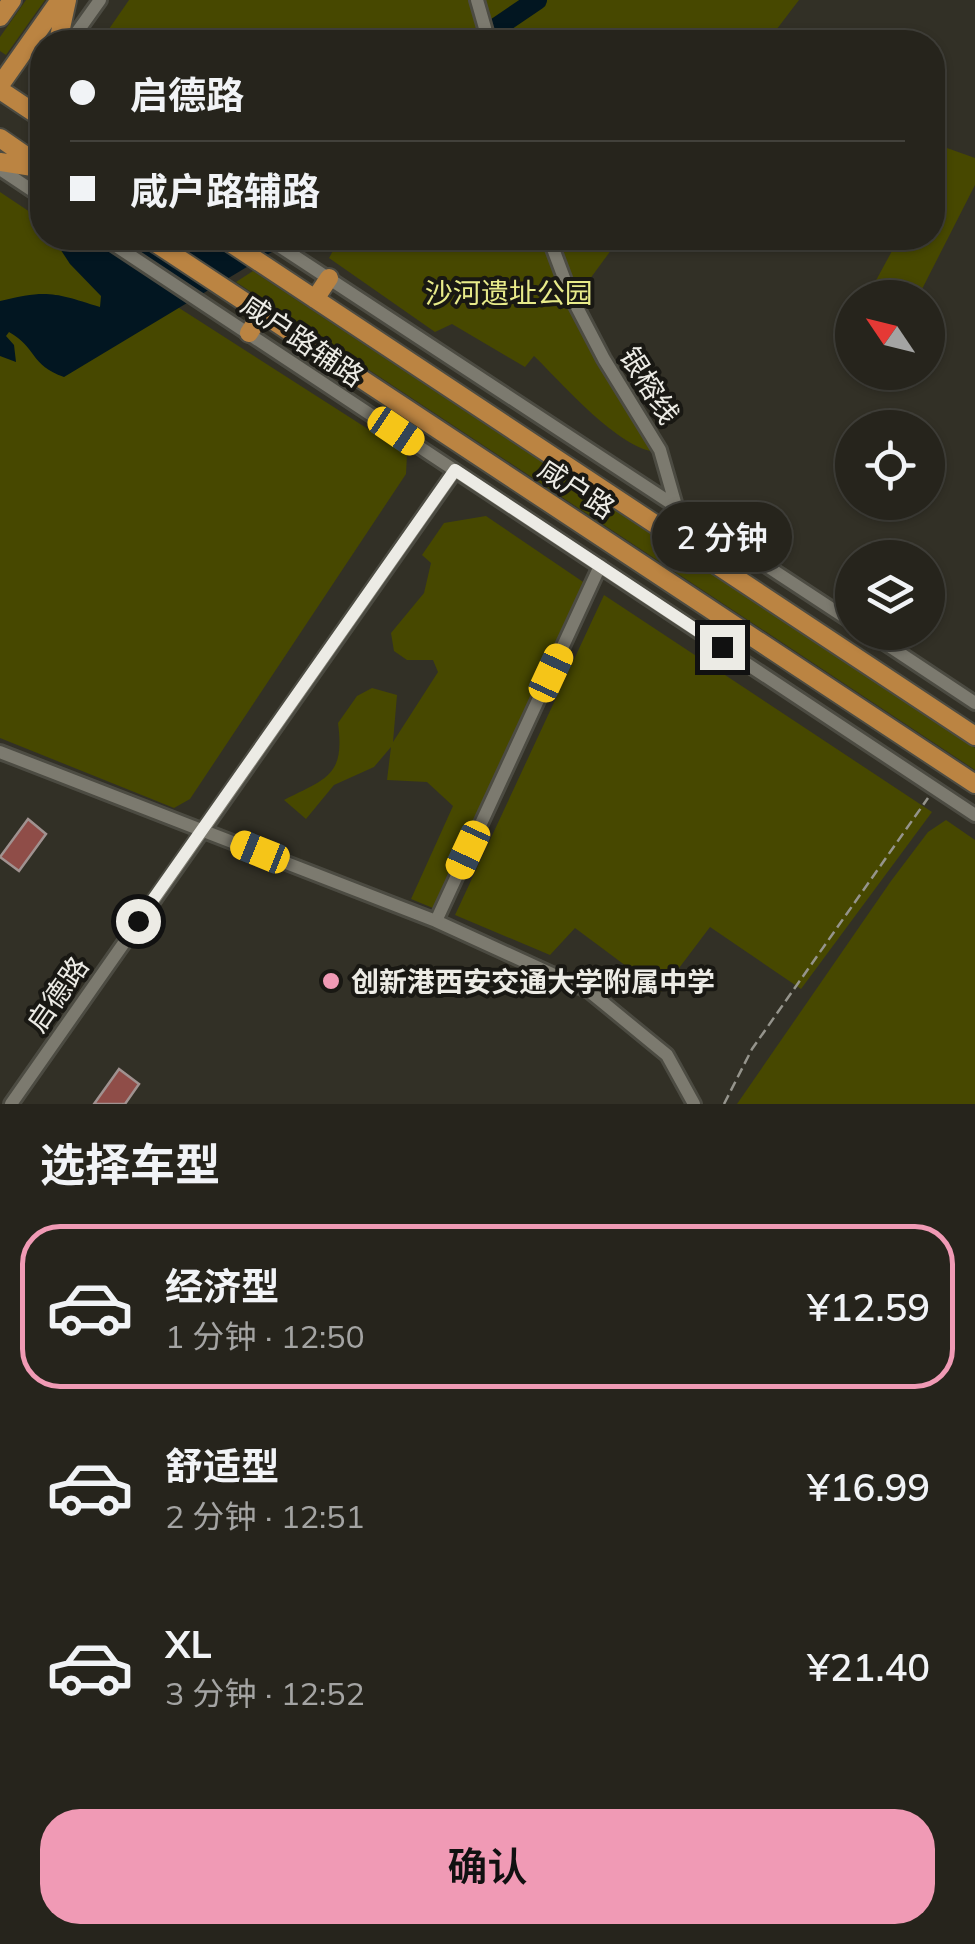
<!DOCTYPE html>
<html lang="zh">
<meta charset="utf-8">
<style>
:root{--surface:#26241c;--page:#2e2c25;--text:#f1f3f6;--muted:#a4a4a3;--line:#42413b;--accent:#f09ab5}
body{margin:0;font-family:Mulish,"Noto Sans SC",sans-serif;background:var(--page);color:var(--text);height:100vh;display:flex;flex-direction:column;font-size:38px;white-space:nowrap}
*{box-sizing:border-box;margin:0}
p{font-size:32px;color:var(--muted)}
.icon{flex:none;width:55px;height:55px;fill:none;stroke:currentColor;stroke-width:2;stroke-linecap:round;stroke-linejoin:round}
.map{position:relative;height:1104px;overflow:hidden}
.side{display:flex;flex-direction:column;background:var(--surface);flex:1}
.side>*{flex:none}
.banner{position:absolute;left:30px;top:30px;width:915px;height:220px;border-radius:40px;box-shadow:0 2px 8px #0004,0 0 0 2px var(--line);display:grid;align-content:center;height:220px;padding:0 40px;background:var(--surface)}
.needle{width:65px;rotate:305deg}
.buttons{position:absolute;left:835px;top:280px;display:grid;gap:20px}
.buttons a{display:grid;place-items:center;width:110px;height:110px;border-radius:50%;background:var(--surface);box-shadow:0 2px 8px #0004,0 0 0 2px var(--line);font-size:50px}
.end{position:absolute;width:45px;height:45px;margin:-22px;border:12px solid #ecebe5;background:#111;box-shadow:0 0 0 5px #111}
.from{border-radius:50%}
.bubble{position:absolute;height:70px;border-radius:35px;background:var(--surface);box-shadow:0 2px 8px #0004,0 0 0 2px var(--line);font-size:32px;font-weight:600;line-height:70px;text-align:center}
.car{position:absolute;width:30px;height:60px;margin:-30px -15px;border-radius:12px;box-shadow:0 0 8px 2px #0007;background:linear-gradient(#f5c518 24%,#345 0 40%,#f5c518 0 76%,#345 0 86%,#f5c518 0)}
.banner b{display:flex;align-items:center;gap:35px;height:95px;font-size:38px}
.banner b+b{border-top:2px solid var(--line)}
.banner i{width:25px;height:25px;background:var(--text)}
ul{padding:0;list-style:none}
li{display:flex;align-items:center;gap:30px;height:165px;margin:0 20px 15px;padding:0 20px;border:5px solid transparent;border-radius:40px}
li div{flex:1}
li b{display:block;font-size:38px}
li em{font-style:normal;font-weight:600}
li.on{border-color:var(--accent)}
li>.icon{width:90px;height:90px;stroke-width:1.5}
h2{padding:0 40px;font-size:45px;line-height:120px}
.cta{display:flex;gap:20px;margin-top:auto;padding:20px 40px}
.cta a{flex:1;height:115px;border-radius:40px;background:var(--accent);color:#111;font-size:40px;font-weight:600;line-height:115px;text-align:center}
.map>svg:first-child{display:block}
.green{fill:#474800}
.water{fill:#021621}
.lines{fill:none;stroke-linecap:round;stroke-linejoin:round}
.river{stroke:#021621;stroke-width:20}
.building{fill:#8f4d48;stroke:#a09290;stroke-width:2.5}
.minor-casing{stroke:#4c4b42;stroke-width:18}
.major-casing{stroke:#4c4b42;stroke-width:22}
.path{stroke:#95948c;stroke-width:2.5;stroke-dasharray:10 5;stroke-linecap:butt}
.minor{stroke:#7c7a6f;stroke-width:12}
.major{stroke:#bb8442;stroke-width:18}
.route{stroke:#ecebe5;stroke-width:12}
.poi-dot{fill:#f09ab5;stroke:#191813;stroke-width:4}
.labels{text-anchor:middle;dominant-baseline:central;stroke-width:8;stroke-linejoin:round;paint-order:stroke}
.park-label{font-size:28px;fill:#e8eb8a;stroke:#191813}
.street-label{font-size:28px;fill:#ecebe5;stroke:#191813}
.poi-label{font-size:28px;font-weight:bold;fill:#ecebe5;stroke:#191813;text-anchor:start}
</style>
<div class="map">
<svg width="975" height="1104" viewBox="0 0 975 1104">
<rect width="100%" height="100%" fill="#323026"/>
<!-- green -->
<path class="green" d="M26,0h19l-39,55 -6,-4v-14z
M129,0h670l-32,42h-667z
M947,148l28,10v27l-57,112h-51l32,-59h33l1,-63z
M0,192l42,28v18h28l337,216 -1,20 -216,325 -16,9 -174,-70z
M321,238h299l-47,64 85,150c-38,-1 -97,-70 -124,-96l-9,11 -73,-43 -17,8 -106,-74 6,-11z
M253,271l722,477v22l-739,-488z
M486,516l109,74 -150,323 -34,-14 42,-93 -26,-24 -40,-2 4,-33 -17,20 -40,18 -28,34 -22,-19c43,-22 61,-24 54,-77l19,-27 15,-8 25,7 -4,47 45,-70 -5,-12h-26l-13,-9 -3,-18 33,-40 7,-30 -9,-8 22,-32z
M604,595l328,217 -131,177 -91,-62 -49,65 -86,-64 -25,27 -95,-40z
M946,820l29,20v264h-238l154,-223 37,-49z"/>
<!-- water -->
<path class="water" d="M53,238h242l-231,139c-34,-12 -27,-29 -55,-45l-3,4 8,9 2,17 -16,-6v-55c47,-12 56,-8 100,6l1,-11 -31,-32z"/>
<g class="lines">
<!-- river -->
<path class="river" d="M475,42l62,-42"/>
</g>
<!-- building -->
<path class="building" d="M28,819l18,15 -27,37 -19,-14z
M119,1069l20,15 -14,20h-31z"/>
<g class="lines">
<defs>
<path id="minor" d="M477,0l12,42
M70,42l30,-42
M0,169l42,28
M104,238l871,577
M267,238l585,384
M549,238l21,56 34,65 56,91 16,56
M868,632l107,71
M0,752l436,169 153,70 78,64 27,49
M436,921l164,-355
M11,1104l444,-633"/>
<path id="major" d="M0,17l12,-17
M58,42l9,-42
M0,85l60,-85
M0,90l42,28
M0,138l42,29
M0,162l39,6
M148,238l827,546
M223,238l752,498
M315,299l14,-21
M249,333l13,-20"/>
</defs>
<!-- minor casing -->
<use href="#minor" class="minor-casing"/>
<!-- major casing -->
<use href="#major" class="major-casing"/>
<!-- path -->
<path class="path" d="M724,1104l28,-55 176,-251"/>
<!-- minor -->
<use href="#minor" class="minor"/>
<!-- major -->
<use href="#major" class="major"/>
</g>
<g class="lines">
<!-- route -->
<path class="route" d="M138,921l317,-451 267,177"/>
</g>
<!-- markers -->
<circle class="poi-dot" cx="331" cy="981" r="10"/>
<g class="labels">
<!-- park labels -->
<g class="park-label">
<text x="509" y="292">沙河遗址公园</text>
</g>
<!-- street labels -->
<g class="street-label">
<text transform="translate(303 340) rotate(34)">咸户路辅路</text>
<text transform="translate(650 385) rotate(58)">银榕线</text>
<text transform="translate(577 488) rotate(33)">咸户路</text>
<text transform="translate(57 994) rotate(-55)">启德路</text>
</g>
<!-- poi labels -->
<g class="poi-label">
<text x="351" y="981">创新港西安交通大学附属中学</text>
</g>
</g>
</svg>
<div class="buttons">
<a><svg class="needle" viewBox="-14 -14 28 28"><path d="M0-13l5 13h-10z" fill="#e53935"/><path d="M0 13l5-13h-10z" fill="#a4a4a3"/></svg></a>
<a><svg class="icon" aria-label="locate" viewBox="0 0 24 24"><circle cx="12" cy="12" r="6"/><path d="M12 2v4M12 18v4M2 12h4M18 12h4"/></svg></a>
<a><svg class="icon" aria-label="layers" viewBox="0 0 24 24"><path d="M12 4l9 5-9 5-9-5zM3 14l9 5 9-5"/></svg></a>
</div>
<i class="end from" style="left:138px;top:921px"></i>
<i class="end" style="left:722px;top:647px"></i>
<div class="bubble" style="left:652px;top:502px;width:140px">2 分钟</div>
<i class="car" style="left:396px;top:431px;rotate:124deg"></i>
<i class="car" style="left:551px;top:673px;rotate:25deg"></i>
<i class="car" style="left:468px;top:850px;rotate:205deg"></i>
<i class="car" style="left:260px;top:852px;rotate:292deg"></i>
<div class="banner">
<b><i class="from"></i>启德路</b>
<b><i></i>咸户路辅路</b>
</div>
</div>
<section class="side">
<h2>选择车型</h2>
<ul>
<li class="on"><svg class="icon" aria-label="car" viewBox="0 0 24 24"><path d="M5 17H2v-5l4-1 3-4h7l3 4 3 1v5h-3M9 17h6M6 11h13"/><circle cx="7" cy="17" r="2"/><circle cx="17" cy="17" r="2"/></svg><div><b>经济型</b><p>1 分钟 · 12:50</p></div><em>¥12.59</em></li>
<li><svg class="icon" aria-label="car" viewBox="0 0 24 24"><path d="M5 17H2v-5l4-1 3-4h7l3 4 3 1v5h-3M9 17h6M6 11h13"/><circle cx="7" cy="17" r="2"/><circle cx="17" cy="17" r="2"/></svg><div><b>舒适型</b><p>2 分钟 · 12:51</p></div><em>¥16.99</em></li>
<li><svg class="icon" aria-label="car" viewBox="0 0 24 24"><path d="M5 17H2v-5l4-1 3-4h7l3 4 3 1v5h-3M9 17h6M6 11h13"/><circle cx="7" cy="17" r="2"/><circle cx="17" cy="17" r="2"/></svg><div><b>XL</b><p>3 分钟 · 12:52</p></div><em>¥21.40</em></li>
</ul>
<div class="cta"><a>确认</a></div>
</section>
